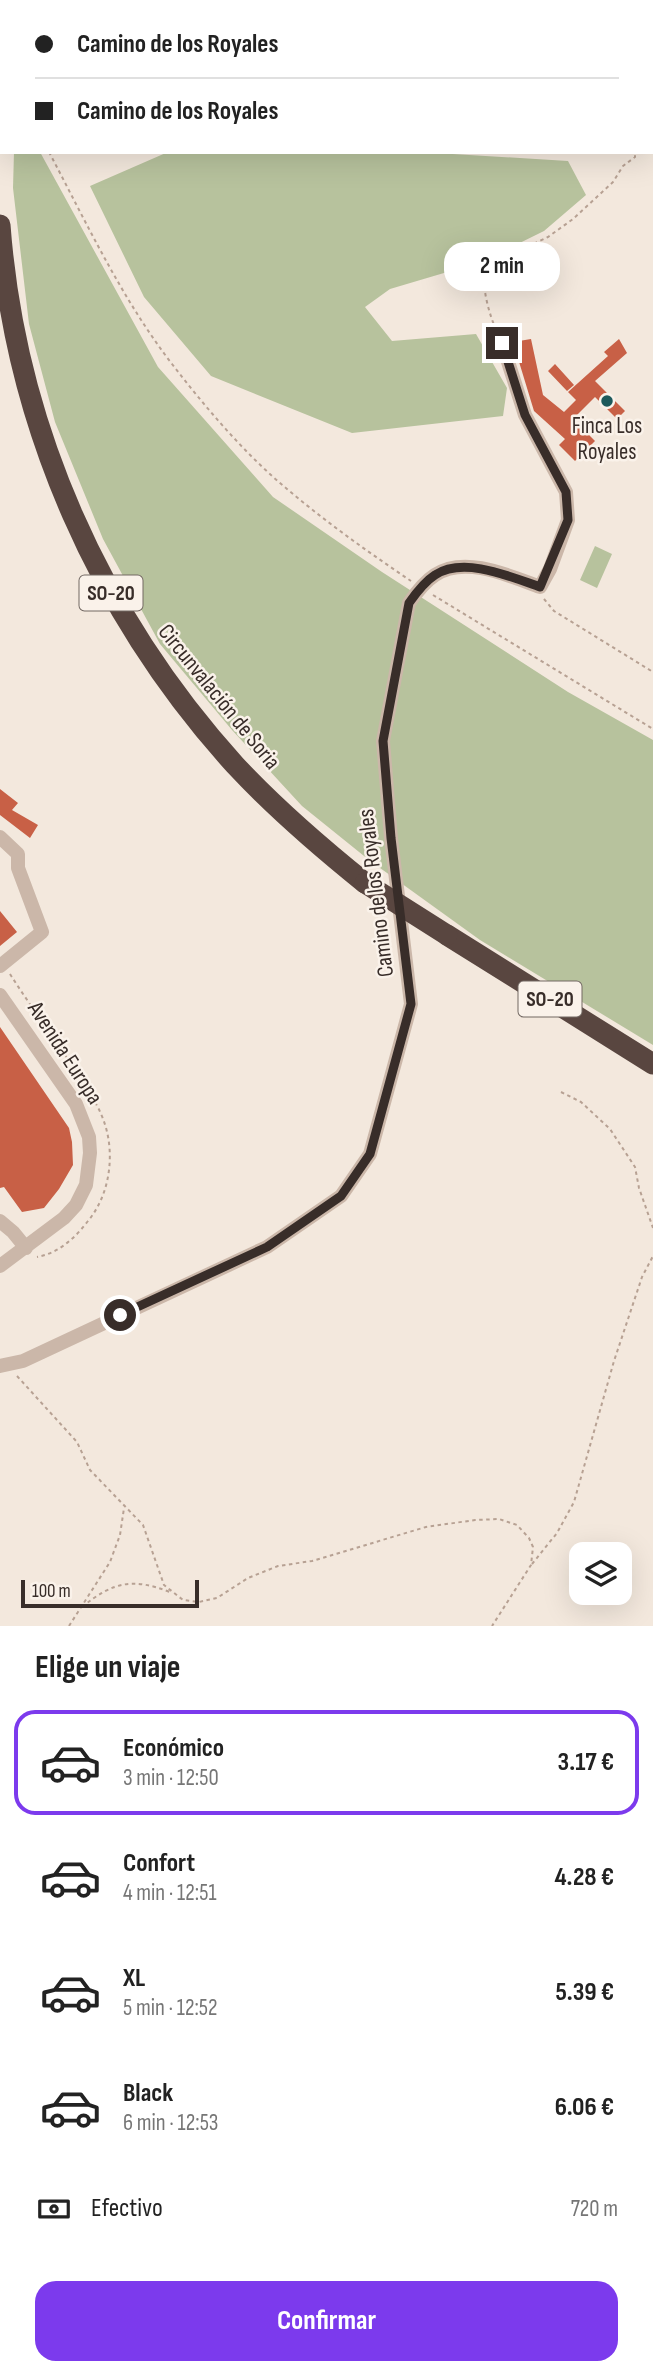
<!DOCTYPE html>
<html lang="es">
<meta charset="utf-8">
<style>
:root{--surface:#fff;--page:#f2f2f2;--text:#222;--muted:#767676;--line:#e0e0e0;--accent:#7c3aed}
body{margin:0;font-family:"Sofia Sans Condensed",sans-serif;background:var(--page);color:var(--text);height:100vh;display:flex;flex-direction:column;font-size:26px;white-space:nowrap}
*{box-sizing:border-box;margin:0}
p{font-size:23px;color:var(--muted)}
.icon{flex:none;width:38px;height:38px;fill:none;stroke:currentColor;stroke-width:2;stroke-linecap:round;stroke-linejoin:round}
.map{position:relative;height:1626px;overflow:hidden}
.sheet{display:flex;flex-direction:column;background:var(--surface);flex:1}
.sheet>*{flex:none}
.hud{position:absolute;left:0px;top:0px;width:654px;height:154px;box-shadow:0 7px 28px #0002;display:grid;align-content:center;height:154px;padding:0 35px;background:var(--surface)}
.fabs{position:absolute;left:569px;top:1542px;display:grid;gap:14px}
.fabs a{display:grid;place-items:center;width:63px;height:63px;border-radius:14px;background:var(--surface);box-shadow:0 7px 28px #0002;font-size:35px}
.scale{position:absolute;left:21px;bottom:18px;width:178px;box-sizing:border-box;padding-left:7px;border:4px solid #382d29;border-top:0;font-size:19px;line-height:24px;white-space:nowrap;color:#382d29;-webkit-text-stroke:5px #faf2ea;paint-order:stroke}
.end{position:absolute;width:32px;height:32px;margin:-16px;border:9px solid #382d29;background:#fff;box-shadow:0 0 0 4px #fff}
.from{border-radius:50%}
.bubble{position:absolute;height:49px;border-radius:21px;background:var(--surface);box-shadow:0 7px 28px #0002;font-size:23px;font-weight:700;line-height:49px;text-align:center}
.hud b{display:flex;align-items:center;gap:24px;height:66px;font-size:26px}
.hud b+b{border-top:2px solid var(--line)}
.hud i{width:18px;height:18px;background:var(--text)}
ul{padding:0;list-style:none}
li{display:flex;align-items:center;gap:21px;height:105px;margin:0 14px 10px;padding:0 21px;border:4px solid transparent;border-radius:21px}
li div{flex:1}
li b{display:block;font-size:26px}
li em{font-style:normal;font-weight:700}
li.on{border-color:var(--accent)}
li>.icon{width:63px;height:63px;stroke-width:1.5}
h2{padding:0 35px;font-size:32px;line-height:84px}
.pay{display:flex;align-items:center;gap:18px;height:77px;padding:0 35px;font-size:26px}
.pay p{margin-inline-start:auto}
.primary-button{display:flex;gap:14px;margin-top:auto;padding:14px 35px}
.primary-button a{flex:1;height:80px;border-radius:21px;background:var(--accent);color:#fff;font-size:28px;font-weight:700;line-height:80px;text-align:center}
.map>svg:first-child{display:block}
.green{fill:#b7c29d}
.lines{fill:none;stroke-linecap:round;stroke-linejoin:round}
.stream{stroke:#7bb1b0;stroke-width:3.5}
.building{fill:#c86046}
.path{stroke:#b7a193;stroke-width:2;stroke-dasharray:3.5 3.5;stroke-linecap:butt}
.street{stroke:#cbb7a9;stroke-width:14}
.highway{stroke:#594640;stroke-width:21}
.highway-bridge{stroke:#594640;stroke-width:21}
.route{stroke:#382d29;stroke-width:9}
.poi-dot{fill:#1d595b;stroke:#faf2ea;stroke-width:2.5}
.labels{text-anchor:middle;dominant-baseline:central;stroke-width:5;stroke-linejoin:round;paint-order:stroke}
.shield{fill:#faf2ea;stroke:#726863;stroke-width:2}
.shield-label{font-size:21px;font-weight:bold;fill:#382d29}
.poi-label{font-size:23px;fill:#382d29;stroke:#faf2ea}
.street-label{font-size:23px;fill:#382d29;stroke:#faf2ea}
</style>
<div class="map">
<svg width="653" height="1626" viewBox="0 0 653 1626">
<rect width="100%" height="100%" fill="#f3e8dd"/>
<!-- green -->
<path class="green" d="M14,152h26l118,215 115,130 109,75 186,120 85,48v305l-173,-105 -111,-80 -67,-54 -70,-76 -72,-86 -57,-105 -48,-117 -26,-98 -16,-136z
M168,152h252l148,9 18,34 -42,36 -63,31 -91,27 -25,18 27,34 84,-7 31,54 -4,28 -151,17 -141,-57 -67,-79 -54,-111z
M595,546l17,8 -15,34 -17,-8z"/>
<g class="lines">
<!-- stream -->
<path class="stream" d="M575,0l1,2"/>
</g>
<!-- building -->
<path class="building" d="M531,339l12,56 21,17 12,-12 -8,-8 40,-36 -4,-4 15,-13 8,14 -32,28 30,30 -8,8 -22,-22 -22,22 22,22 -20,20 -16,-16 6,-6 -31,-28 -21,-69z
M555,364l19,21 -7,6 -19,-20z
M0,789l18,14 -6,7 26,15 -8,13 -30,-23z
M0,911l17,21 -17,14z
M0,1027l69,101 3,14 1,23 -14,24 -15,19 -22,4 -18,-25 -4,1z"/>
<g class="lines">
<!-- path -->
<path class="path" d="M362,0l4,2
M49,152c38,72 73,147 123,212 34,44 72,89 115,125 39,33 81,63 124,92
M496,330c-7,-17 -15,-44 -11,-63l63,-30 25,-18 40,-37 10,-16 12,-9v-5
M433,595l220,134
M544,599l10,12 99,61
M10,974c24,38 52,74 75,112 5,9 12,18 16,28 15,33 11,78 -13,107 -13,17 -29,32 -51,36
M561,1092l20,10 29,27 25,38 4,21 14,40
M17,1376l60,66 13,28 53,55 21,60 19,15 16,2 18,-4 31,-20 30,-12 34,-5 114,-34 49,-7 24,-1 18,6 12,13 4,9 -2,18 -39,61
M532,1564l25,-31 17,-31 40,-141 28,-84 11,-21
M82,1607c32,-26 51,-29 88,-15
M69,1626l41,-64 10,-27 4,-27"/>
<!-- street -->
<path class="street" d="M0,837l18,17v14l24,64 -42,34
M0,995l76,109 13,33 1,16 -4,32 -10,20 -12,13 -64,48
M0,1221l13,11 13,16
M0,1366l23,-5 244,-114 74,-51 29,-42 41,-150 -20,-166 -8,-97 26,-138c7,-10 15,-21 26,-28 30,-20 75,1 105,12l10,-18 18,-49 -2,-28 -41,-77 -23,-72"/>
<!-- highway -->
<path class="highway" d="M12,2v-2
M0,90l2,-22
M0,225c15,201 100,391 235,540 40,43 84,81 130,118
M447,935l206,129"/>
<!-- highway-bridge -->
<path class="highway-bridge" d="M365,883l82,52"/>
</g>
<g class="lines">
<!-- route -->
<path class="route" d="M120,1315l147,-68 74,-51 29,-42 41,-150 -20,-166 -8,-97 26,-138c7,-10 15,-21 26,-28 29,-19 76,2 105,12l28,-67 -2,-28 -41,-77 -23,-72"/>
</g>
<!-- markers -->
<circle class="poi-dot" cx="607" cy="401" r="7"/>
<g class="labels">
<!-- shield labels -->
<g class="shield">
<rect x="79.5" y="575.5" width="63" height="35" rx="5"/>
<rect x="518.5" y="981.5" width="63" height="35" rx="5"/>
</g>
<g class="shield-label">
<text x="111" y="593">SO-20</text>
<text x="550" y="999">SO-20</text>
</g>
<!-- poi labels -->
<g class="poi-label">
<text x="607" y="426">Finca Los<tspan x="607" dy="26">Royales</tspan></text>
</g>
<!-- street labels -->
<g class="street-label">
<text transform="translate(219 697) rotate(51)">Circunvalación de Soria</text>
<text transform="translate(376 893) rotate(-97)">Camino de los Royales</text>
<text transform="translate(65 1053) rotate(57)">Avenida Europa</text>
</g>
</g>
</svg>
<div class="fabs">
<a><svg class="icon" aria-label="layers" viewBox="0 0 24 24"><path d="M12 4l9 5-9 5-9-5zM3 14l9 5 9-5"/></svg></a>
</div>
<div class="scale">100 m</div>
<i class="end from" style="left:120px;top:1315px"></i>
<i class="end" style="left:502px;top:343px"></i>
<div class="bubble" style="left:444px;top:242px;width:116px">2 min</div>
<div class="hud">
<b><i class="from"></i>Camino de los Royales</b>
<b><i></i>Camino de los Royales</b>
</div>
</div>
<section class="sheet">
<h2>Elige un viaje</h2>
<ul>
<li class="on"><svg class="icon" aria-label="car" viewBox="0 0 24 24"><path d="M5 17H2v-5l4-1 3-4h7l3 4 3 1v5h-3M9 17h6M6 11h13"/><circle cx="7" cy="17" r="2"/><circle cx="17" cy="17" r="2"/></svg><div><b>Económico</b><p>3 min · 12:50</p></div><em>3.17 €</em></li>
<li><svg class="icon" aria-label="car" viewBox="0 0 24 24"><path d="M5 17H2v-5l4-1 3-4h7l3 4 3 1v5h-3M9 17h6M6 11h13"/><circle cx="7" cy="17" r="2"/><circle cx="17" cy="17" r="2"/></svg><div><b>Confort</b><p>4 min · 12:51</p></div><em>4.28 €</em></li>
<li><svg class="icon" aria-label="car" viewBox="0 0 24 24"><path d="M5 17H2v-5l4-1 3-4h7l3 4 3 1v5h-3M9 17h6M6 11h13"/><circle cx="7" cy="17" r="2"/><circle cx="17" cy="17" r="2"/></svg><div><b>XL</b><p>5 min · 12:52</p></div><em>5.39 €</em></li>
<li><svg class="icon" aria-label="car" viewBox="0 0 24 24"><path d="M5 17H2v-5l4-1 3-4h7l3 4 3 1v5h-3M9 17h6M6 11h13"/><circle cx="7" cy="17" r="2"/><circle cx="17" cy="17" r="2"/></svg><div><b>Black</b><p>6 min · 12:53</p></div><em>6.06 €</em></li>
</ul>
<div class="pay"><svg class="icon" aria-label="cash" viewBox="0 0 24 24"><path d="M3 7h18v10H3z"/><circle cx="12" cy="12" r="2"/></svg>Efectivo<p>720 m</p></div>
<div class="primary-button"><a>Confirmar</a></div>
</section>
